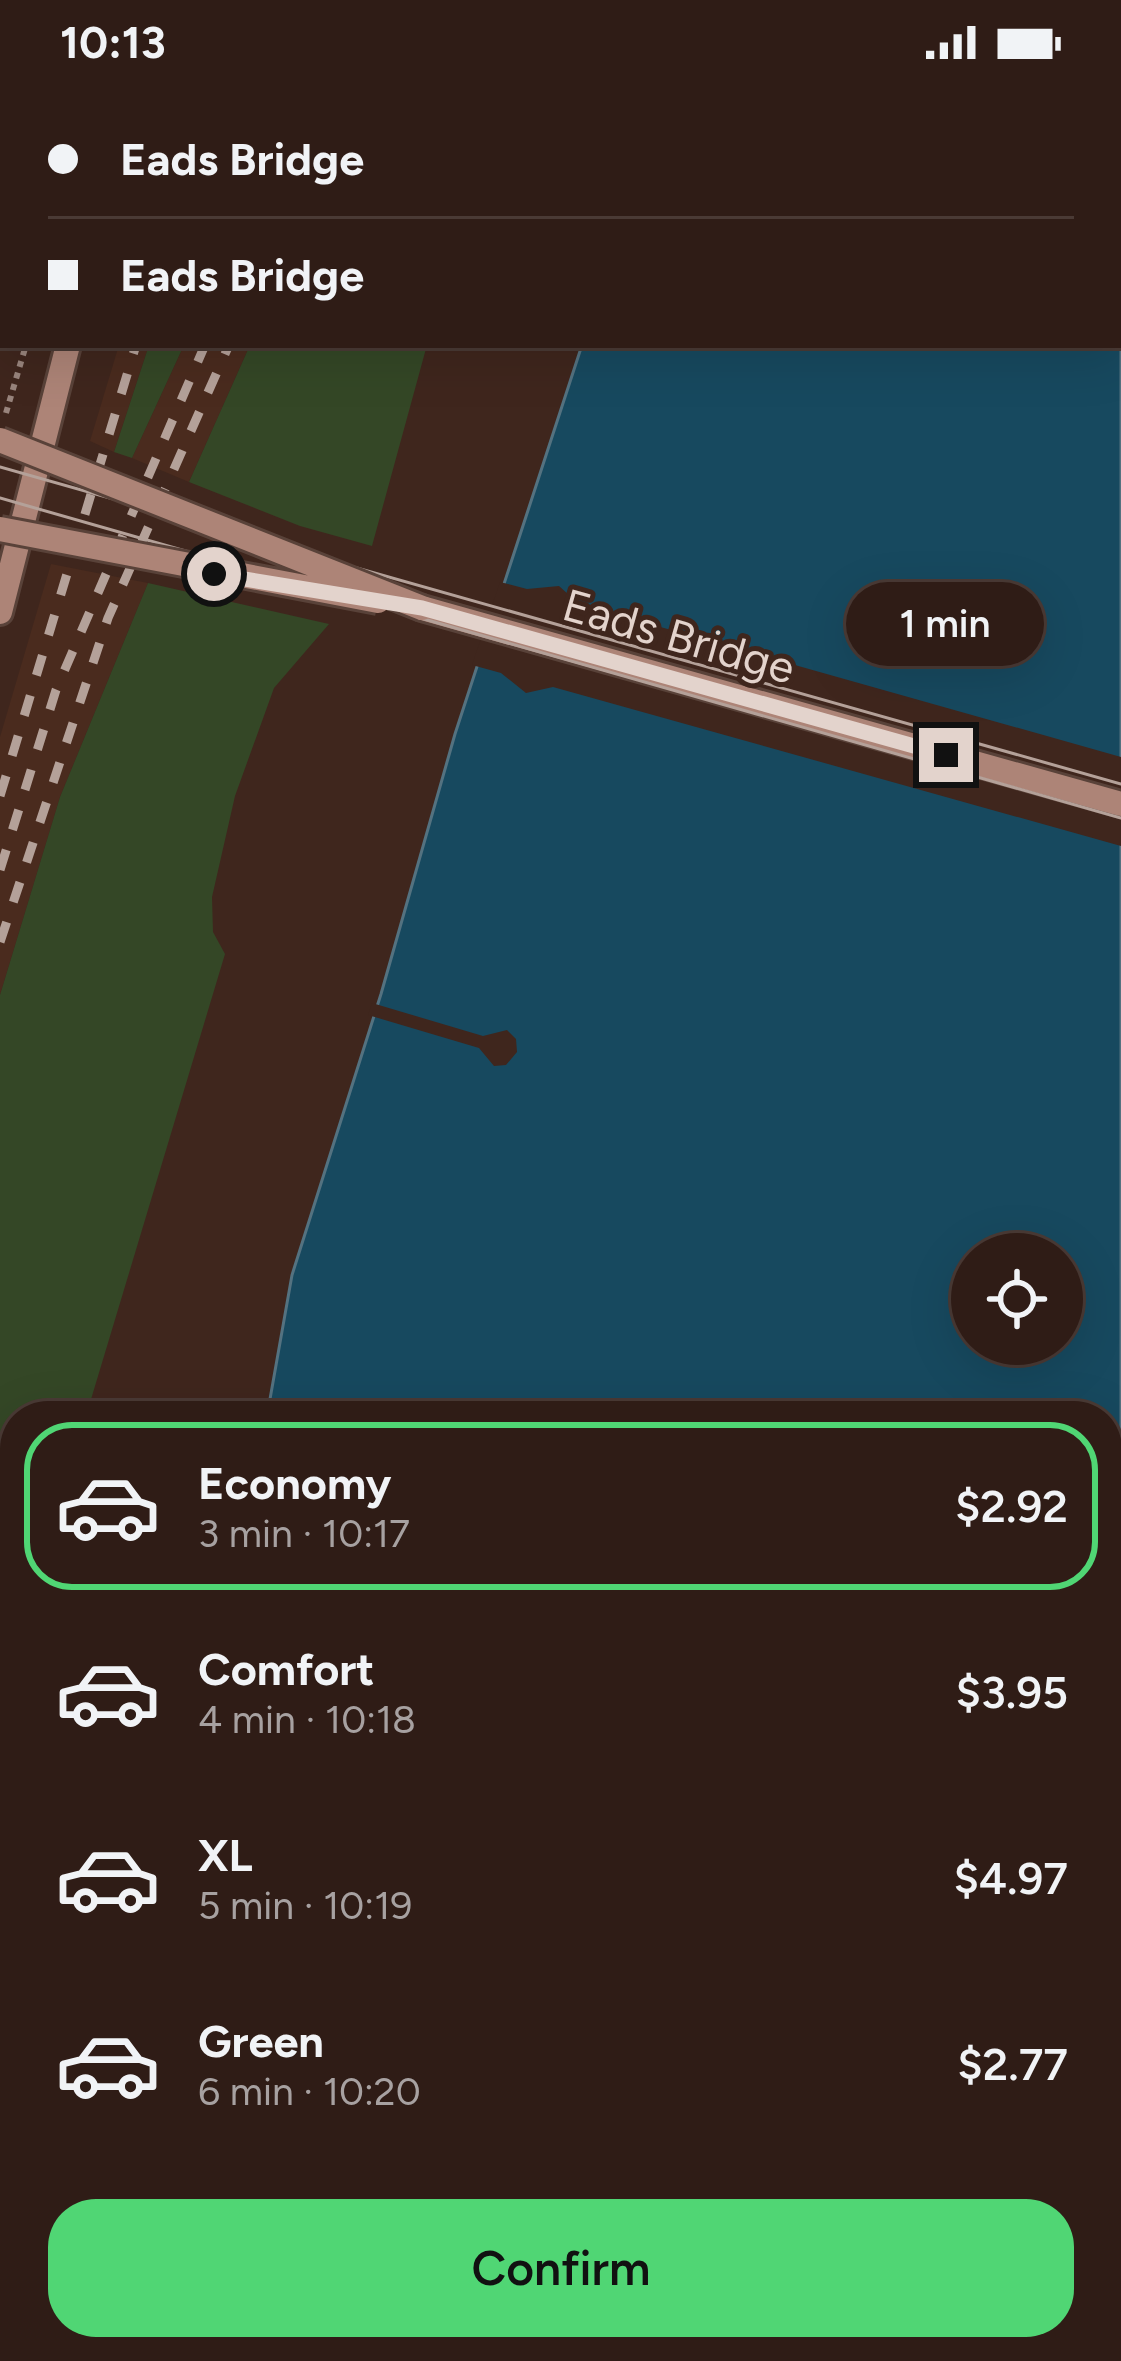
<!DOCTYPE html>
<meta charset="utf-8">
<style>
:root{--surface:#2f1c16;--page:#37251f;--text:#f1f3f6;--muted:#a7a1a1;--line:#4a3a35;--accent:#50d674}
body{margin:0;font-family:Figtree,sans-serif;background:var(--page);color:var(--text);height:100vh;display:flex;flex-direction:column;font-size:45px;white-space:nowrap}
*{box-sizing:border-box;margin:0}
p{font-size:39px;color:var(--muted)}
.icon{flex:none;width:66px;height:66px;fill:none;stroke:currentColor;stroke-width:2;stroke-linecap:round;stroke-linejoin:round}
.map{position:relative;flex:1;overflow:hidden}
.details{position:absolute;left:0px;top:1317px;width:1122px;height:960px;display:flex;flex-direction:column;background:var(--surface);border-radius:48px 48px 0 0;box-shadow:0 12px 48px #0002,0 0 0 3px var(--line)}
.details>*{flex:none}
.guide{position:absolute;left:0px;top:0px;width:1122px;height:264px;box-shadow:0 12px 48px #0002,0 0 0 3px var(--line);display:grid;align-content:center;height:264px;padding:0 48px;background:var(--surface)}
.controls{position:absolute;left:951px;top:1149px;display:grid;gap:24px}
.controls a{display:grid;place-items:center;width:132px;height:132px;border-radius:50%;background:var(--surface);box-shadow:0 12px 48px #0002,0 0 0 3px var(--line);font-size:60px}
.end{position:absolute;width:54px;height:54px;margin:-27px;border:15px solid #e3d3cc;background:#111;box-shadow:0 0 0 6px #111}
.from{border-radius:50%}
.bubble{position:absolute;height:84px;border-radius:42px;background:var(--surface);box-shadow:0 12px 48px #0002,0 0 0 3px var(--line);font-size:39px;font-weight:600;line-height:84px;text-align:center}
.guide b{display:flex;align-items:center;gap:42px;height:114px;font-size:45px}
.guide b+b{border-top:3px solid var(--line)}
.guide i{width:30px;height:30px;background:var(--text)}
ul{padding:21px 0 0;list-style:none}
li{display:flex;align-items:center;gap:36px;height:168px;margin:0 24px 18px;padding:0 24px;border:6px solid transparent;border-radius:48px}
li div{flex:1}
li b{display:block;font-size:45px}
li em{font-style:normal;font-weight:600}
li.active{border-color:var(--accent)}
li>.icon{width:108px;height:108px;stroke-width:1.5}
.primary-button{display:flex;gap:24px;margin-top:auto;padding:24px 48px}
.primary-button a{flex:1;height:138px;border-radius:48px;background:var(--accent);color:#111;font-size:48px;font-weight:600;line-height:138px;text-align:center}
.status{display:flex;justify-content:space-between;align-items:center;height:84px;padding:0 60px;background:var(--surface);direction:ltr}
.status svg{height:33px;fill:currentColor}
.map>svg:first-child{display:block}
.built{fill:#4a2b1e}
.green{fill:#344726}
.water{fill:#17495f;stroke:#547280;stroke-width:3;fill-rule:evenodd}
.pier{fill:#3f261d}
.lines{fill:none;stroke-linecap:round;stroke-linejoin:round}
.lane-casing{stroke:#594239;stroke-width:27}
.secondary-casing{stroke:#594239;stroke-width:30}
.primary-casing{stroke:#594239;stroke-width:36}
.path{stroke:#98847c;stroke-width:6;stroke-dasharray:6 6;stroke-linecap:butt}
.lane{stroke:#7f655d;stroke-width:21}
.secondary{stroke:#ad8477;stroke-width:24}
.primary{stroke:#d19c8a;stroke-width:30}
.tram{stroke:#b4a199;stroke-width:3}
.rail{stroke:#b4a199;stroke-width:9;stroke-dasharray:21 21;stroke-linecap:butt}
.secondary-bridge-casing{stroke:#594239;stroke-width:30;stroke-linecap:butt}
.secondary-bridge{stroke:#ad8477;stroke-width:24}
.route{stroke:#e3d3cc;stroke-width:15}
.labels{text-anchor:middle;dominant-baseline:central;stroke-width:10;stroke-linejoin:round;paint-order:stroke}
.street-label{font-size:45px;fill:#e3d3cc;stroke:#3f261d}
</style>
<div class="status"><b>10:13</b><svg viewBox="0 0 49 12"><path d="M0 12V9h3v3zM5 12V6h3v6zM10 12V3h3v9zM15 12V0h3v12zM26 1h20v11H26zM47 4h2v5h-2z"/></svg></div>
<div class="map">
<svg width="1121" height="2277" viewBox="0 0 1121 2277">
<rect width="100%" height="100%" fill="#3f261d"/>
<!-- built -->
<path class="built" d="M119,261h30l-35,107 -24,-11z
M184,261h66l-61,137 -57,-24z
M51,480l97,19 -88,214 -60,198v-258z"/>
<!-- green -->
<path class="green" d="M149,261h35l-52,113 -18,-6z
M250,261h177l-55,201 -72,-20 -111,-44z
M148,499l181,41 -55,64 -39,108 -23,101 1,35 12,22 -139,462h-71v70l-15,12v-503l60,-198z"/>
<!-- water -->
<path class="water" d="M651,0h470v2277h-1121v-121l15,-50v156h1092v-930h-840l25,-141 89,-281 74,-260 127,-389h537v-258zM972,1170h90v90h-90z"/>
<!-- pier -->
<path class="pier" d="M500,498l27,7 32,-3 20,18 542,153v89l-568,-159 -27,6 -25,-20 -29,-8z
M372,919l111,33 24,-6 9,9 1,13 -11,13 -12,1 -15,-18 -111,-33z"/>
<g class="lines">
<defs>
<path id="lane" d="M0,4l3,1"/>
<path id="secondary" d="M148,3l1,-3
M422,524l699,196
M0,528l68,-267"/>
<path id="primary" d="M0,1649l15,4
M0,1683l15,4
M1107,1926l14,3
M1107,1962l14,4"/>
</defs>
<!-- lane casing -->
<use href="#lane" class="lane-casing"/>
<!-- secondary casing -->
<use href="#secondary" class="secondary-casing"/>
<!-- primary casing -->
<use href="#primary" class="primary-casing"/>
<!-- path -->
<path class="path" d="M106,3l1,-3
M0,56l3,1
M6,329l20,-68"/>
<!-- lane -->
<use href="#lane" class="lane"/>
<!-- secondary -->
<use href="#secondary" class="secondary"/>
<!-- primary -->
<use href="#primary" class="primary"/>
<!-- tram -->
<path class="tram" d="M0,383l1121,317
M0,414l1121,320"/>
<!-- rail -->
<path class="rail" d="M215,3l1,-3
M306,3l1,-3
M333,3l1,-3
M0,712l136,-451
M0,786l56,-180 149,-345
M0,858l108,-324 121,-273"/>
<defs>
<path id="secondary-bridge" d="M0,356l422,168
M0,445l378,72"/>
</defs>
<!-- secondary-bridge casing -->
<use href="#secondary-bridge" class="secondary-bridge-casing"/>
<!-- secondary-bridge -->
<use href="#secondary-bridge" class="secondary-bridge"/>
</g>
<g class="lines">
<!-- route -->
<path class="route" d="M214,490l208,34 524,147"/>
</g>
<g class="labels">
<!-- street labels -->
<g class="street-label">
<text transform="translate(679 552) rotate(16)">Eads Bridge</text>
</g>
</g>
</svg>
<div class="controls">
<a><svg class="icon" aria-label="locate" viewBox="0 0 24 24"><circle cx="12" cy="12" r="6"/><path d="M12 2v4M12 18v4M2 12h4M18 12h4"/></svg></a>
</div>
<i class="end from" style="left:214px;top:490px"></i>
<i class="end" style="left:946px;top:671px"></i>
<div class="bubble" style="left:846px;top:498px;width:198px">1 min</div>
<div class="guide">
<b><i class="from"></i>Eads Bridge</b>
<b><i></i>Eads Bridge</b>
</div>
<section class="details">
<ul>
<li class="active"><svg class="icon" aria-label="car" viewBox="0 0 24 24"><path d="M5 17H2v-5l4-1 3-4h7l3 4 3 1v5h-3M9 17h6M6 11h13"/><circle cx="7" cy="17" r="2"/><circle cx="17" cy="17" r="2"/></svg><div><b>Economy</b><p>3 min · 10:17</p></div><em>$2.92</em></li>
<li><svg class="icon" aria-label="car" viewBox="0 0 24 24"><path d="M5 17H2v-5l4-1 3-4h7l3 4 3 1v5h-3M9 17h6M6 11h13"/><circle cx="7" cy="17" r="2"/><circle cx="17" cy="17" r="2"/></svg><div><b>Comfort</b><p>4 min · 10:18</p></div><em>$3.95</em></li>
<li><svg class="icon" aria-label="car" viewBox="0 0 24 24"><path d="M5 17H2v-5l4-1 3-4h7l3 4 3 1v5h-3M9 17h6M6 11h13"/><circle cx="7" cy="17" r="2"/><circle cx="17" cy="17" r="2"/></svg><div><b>XL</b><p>5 min · 10:19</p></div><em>$4.97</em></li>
<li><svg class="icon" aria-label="car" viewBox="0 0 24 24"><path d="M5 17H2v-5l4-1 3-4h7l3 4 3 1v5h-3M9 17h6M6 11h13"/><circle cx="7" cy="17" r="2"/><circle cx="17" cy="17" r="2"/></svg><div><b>Green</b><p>6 min · 10:20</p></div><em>$2.77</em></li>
</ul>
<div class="primary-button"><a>Confirm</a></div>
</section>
</div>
